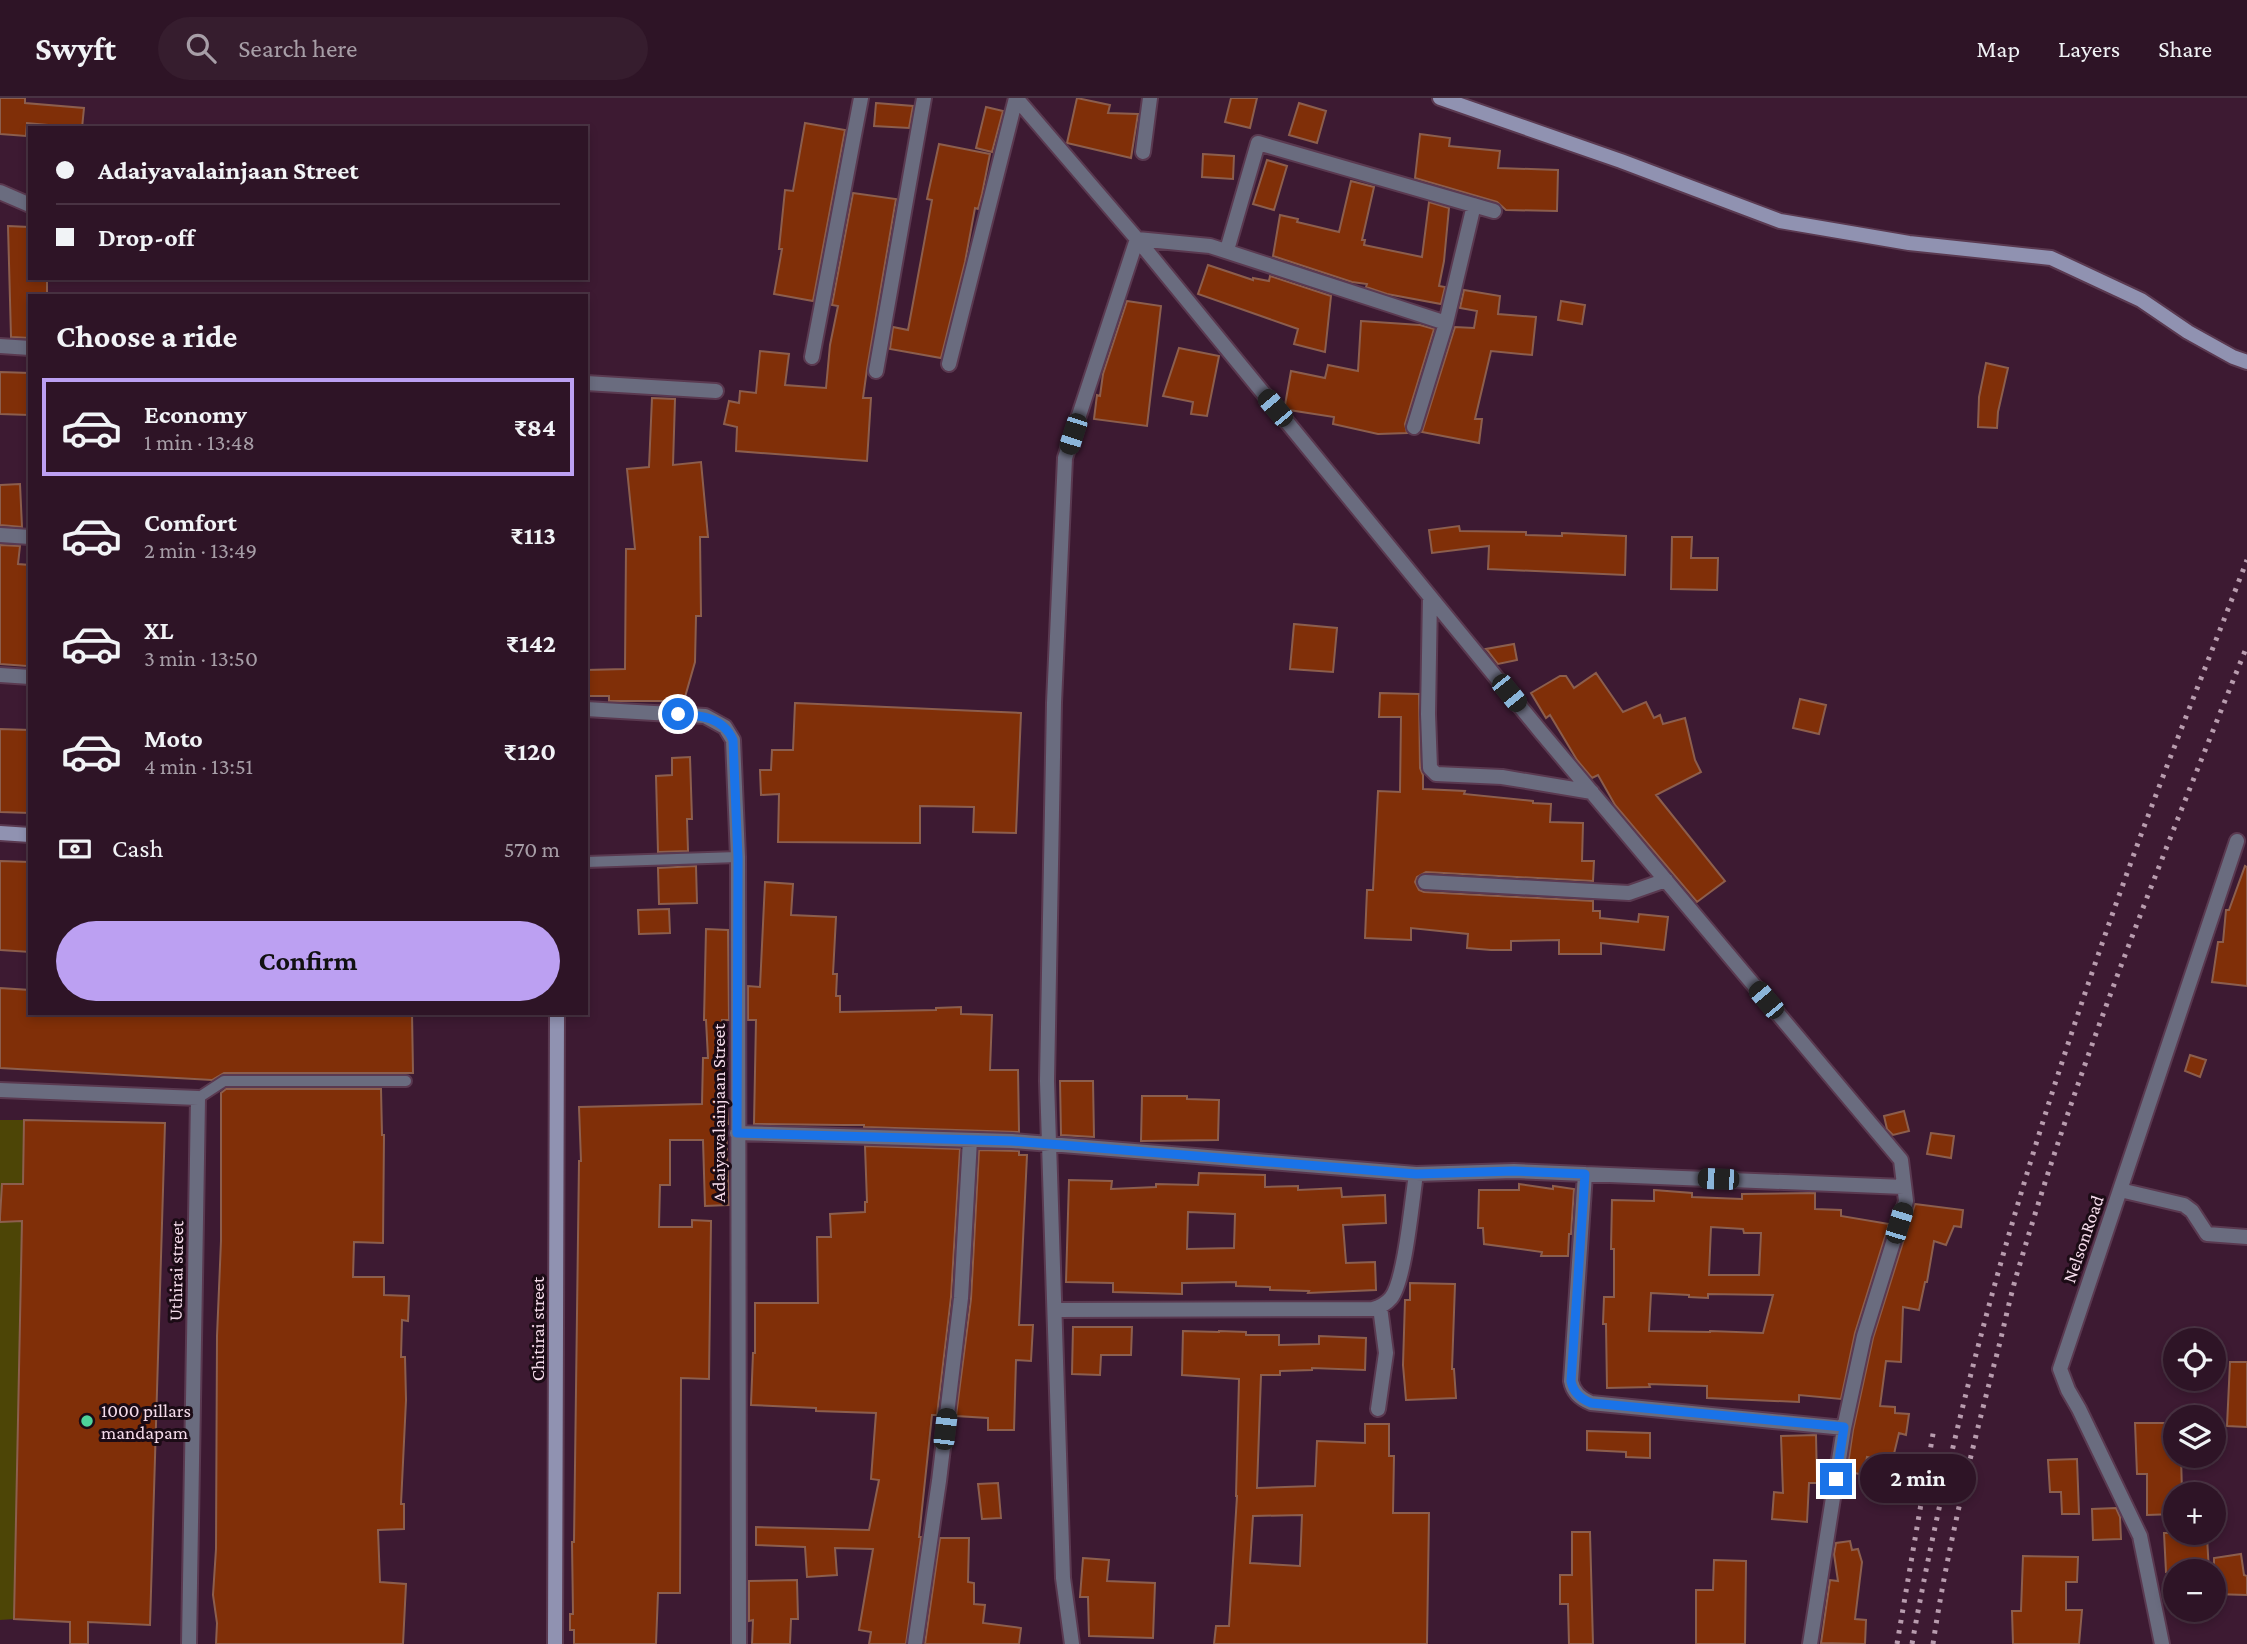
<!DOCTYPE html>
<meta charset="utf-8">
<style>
:root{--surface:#2e1426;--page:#361d2e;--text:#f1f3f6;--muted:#a79ea7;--line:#493343;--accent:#bca0f2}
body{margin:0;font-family:"Crimson Pro",serif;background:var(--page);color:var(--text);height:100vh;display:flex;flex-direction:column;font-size:26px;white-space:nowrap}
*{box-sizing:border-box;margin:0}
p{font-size:23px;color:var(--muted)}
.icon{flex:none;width:38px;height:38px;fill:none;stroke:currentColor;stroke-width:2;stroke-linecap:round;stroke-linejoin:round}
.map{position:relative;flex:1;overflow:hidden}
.side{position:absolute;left:28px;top:196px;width:560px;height:721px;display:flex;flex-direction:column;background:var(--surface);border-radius:0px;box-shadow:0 4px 10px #0003,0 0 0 2px var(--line)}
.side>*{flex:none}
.hud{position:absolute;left:28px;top:28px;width:560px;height:154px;border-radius:0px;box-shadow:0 4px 10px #0003,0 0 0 2px var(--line);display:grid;align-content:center;height:154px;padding:0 28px;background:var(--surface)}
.controls{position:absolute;left:2163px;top:1230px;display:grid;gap:14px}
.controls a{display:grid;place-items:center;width:63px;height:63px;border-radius:50%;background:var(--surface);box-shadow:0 4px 10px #0003,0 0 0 2px var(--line);font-size:35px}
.end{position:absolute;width:32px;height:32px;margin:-16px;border:9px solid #1a73e8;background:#fff;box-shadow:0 0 0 4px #fff}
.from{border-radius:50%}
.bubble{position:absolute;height:49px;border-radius:24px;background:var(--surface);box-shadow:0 4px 10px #0003,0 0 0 2px var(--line);font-size:23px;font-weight:700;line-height:49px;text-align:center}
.car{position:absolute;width:21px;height:42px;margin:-21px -10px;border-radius:9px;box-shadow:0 0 5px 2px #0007;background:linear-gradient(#222 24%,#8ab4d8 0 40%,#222 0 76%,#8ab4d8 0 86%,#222 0)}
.hud b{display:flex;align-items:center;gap:24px;height:66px;font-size:26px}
.hud b+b{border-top:2px solid var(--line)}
.hud i{width:18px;height:18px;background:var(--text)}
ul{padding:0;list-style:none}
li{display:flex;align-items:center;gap:21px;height:98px;margin:0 14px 10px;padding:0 14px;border:4px solid transparent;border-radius:0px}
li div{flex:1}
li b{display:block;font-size:26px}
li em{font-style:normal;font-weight:700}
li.on{border-color:var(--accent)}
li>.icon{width:63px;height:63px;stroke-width:1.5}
h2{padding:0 28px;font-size:32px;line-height:84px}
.pay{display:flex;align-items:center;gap:18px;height:77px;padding:0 28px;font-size:26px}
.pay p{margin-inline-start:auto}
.cta{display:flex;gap:14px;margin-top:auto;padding:14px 28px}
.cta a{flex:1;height:80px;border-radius:42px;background:var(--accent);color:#111;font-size:28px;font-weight:700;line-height:80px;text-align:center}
header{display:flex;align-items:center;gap:42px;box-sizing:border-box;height:98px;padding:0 35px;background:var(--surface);border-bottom:2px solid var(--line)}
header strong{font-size:33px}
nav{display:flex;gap:38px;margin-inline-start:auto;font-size:24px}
.search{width:490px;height:63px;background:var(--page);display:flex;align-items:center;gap:18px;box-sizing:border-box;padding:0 24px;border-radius:38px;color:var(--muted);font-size:26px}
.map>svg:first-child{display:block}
.green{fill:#4d4506}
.building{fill:#802f08;stroke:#8c5e4d;stroke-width:2;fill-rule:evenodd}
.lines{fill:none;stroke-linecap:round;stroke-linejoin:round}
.lane-casing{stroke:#5a3950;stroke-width:14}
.street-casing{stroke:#5a3950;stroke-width:18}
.secondary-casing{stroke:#5a3950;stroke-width:18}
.lane{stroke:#6a6c7f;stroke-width:10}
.street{stroke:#6a6c7f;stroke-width:14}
.secondary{stroke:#9092b1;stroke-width:14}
.rail{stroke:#b89cae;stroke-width:5;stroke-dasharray:3.5 7;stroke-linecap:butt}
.route{stroke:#1a73e8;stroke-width:9}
.poi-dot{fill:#4ed399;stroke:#1b0b15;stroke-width:2.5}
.labels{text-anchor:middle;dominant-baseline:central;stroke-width:6;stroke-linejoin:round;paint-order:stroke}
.street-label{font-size:19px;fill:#f5dceb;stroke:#1b0b15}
.poi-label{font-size:19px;fill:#f5dceb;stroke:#1b0b15;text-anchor:start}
</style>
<header>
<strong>Swyft</strong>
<div class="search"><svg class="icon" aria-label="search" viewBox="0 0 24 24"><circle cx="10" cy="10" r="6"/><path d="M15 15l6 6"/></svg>Search here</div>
<nav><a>Map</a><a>Layers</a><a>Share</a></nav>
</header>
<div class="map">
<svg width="2247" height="1546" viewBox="0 0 2247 1546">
<rect width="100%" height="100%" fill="#3d1a32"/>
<!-- green -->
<path class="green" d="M0,1022h24l-1,64h-21l-2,33z
M22,1123l-8,398 -14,1v-398z"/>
<!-- building -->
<path class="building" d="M0,0h25v5l59,5 -2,20 -55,-5 -1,13 -26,-2z
M1077,0l33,7 -2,8 30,1 -7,44 -64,-15z
M1231,0h26l-7,30 -25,-6z
M876,5l37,3 -4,22 -35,-2z
M1299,5l27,8 -9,32 -28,-8z
M986,9l17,4 -11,41 -16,-4z
M805,25l40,7 -32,171 -39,-7 8,-45h-3l6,-59 8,1z
M1420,36l30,4 -1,8 51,5 -2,17 60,2 -1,41 -51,-1 -9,-8 -82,-24z
M939,46l51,10 -8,40 -4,15 -3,-1 -10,54 -24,96 -51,-9 3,-22 15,3 24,-130 -5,-1z
M1203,56l31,2 -1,23 -31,-2z
M1267,62l20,6 -13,44 -21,-6z
M1351,83l23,6 -12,53h3l-1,5 58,12 7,-55 20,6 -5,53 -5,25 6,1 -4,17 -54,-10 -21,-7 1,-3 -15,-2 -79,-26 7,-41 18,4 -1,3 42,10z
M853,95l43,6 -29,170 -4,29h8l-4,63 -131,-10 1,-24 -13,-3 5,-23 10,2 1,-12 16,2 4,-42 29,3 -4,31 41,3 4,-43 8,-39 -6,-1z
M8,128l21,1 1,51h17v18h-17v42l-19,-1z
M1208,167l45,15v-2l16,3 1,-5 61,20 -6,56 -31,-8 4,-15 -100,-35z
M1464,192l36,6 -2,18 38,3 -4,38 -41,-4 -16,68h7l-3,24 -57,-11 33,-105 19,1 3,-17 -17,-3z
M1127,203l34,5 -14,120 -53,-7 3,-24 3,1 3,-22z
M1561,203l24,4 -3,19 -24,-4z
M1361,223l59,4 14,4 -29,95 2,9 -29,1 -45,-10 1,-7 -45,-7 -4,-5 6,-34 34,7 3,-13 30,6z
M1179,250l40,8 -12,60 -16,-2 2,-12 -30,-6z
M1986,265l22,5 -10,44 -1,16 -19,-1 1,-30z
M0,274l30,1 -1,42 -29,-1z
M652,300l23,1 -2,66 28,-3 7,75h-8l1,79h-5l-1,46 -12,42 -10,-3h-64v-5h-23v-26l39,-1 1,-120h9l-8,-80 22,-2z
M20,386l2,43 -22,-2v-40z
M1459,428l1,5 66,1v3l36,1v-3l64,3 -1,39 -137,-6 1,-23 -57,7 -3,-23z
M1672,439h20l-1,21h27l-1,32 -46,-1z
M0,447l20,1 -2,18 12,1v67l-3,34 -27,-2z
M1294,526l43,4 -4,44 -43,-3z
M1514,546l3,16 -19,4 -11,-14 -1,-1z
M1596,575l27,39 23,-10 8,16 6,-3 3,9 22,-6 10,42 6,12 -45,23 69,86 -28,21 -82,-97 -17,-30 -6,3 -15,-18 -27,-45 -4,3 -15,-25 29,-17h6l8,12z
M1380,595l39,1 1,74 3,7v14l42,2 -1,3 69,7v2l18,1 -1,18 33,1 -1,38h12l-1,20 -167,-9 -9,5 -2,5 4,8 5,2 169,9v10h7v7l38,4 1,-8 29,3 -4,33 -63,-7v11h-42v-14l-48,1v9h-20l-24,-2 1,-14 -57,-6v12l-46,-2 2,-48h6l5,-99 22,1 1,-75h-22z
M1800,601l26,6 -7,29 -26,-6z
M795,605l226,10 -5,120 -43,-1 1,-25 -54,-1v37l-142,-1 1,-48 -18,1 -1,-25h11l1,-20h21z
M0,631l30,1v83l-30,-1z
M690,659l2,62h-5l1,32 -30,1 -2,-76 16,-1v-17z
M0,763l30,1v90l-30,-2z
M696,768l1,37 -38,1 -1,-36z
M2245,768l2,1v119l-35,-4 6,-40h5l3,-32h3z
M765,784l28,2 -2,31 45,2 -3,57h4l-1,22h4v16l96,-2v-2l25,-1v7l31,1 -2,55h28l1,62 -155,-5v-2h-21l-89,-1 2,-104h-8v-34l12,1z
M669,811l1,24 -31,1 -1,-24z
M706,831l22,1 1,90h-7l6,104h-2l3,81 -24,1 -2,-66h-33v45h-10l-1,42h33v-7l19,1 -2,158 -28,-1 -1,215h-22l-2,51h-82v-14h-4v-16h3l-1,-72h2l5,-381h2l-2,-54 123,-3 1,-46h5l-2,-38h-2z
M0,890l30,2v23h382l1,60h-189l-12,7 -212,-12z
M2190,957l16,5 -6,17 -15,-6z
M1060,983h33l1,56 -33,-2z
M226,991h155l1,46h2l-1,108 -29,-1 -1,35h31v18l25,1 -1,25 -6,-1 -1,37h4l1,43 -5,104h3v25l-26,1 2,52 26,2 -3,60h-187l1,-21 -4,-28 3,-46 1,-213 4,-95v-148z
M1142,998h45v3l32,1 -1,40 -77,1z
M1904,1013l5,20 -16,4 -6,-6 -3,-13z
M24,1022l141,3 -15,502 -62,-3v22h-18v-22l-56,-3 8,-398 -22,1v-5l2,-33h21z
M1931,1035l23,3 -3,22 -24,-4z
M865,1048l95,3 -9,148 -14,118h-5l-13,122h2l-15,107h-37l2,-12 -12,-2 14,-81 -38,-1 2,27 -30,2 -2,-30 -49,-2v-18l113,3 10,-50 -8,-1 5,-66 -60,-2v-3l-65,-3 2,-52h2v-50h63l-1,-66h14l-1,-23 35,-2v-10h2z
M979,1052l40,1v4h8l-8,170h14l-2,36 -15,-1 -2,70h-26v-12l-32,-2 15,-117z
M1199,1075l66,2v12l33,-1v4l43,-2 1,9 43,-2 1,28 -43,2 3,38 29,-1 1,28 -68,3 1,-2 -39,-1v-3l-34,-1v-4l-54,1v11l-69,-2v-9l-47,-1 3,-102 43,1 -1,8 45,-2v-3l42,1zM1188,1114l47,2 -1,34 -47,1z
M1519,1086l34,5v-3l21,3 -3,45h-2l-1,22h-27l1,-4 -58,-8 -1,-16h-5l1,-38h40z
M1654,1092l38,3v4l50,2v-5l73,-1v16l26,1v6l48,8 -34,109 -14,66 -42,-4v7l-92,-4v-12l-58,-2 1,3 -43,1 -1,-64h-3l1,-27h10v-48h-3l1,-49 42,1zM1711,1129l32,2 1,4h17l-2,42h-50zM1651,1195l38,2v2l19,1v-4l65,1 -10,38 -53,-2v1l-61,-1z
M1915,1106l48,6 -2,17 -7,-1 -8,19 -12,-4 -7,41h-2l-6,28 -16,-3 -2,55 -15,-1 -6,45 15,1v6l14,1 -3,21 -7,-2 -7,29 -25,-5 -4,18 -16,-4 6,-41 20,-92z
M1410,1185l45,1 -3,85h2l2,29 -50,2 -3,-35 2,-65h5z
M1073,1229h59l-1,28h-30l-1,20 -28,-1z
M1183,1233l36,1v-1l27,1v3h33v10l40,-1v-8l47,2 -1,32 -53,-2v2l-32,1v4h-19l-4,113 58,-2 2,-45 48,2v-19h24v32h5l-1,57h36l-2,131h-213l2,-18h13l8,-130h-1l3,-117 -57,-4zM1302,1417l-2,51 -50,-3 3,-47z
M2230,1264h17v65l-20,-1z
M2135,1325h33l1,19h6v14h6l1,37h-7v21l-28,1v-41h-10z
M1587,1333l63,2v25l-24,-1v-5l-39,-2z
M1816,1337l1,48h-8l-2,39 -35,-3 2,-27 9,1 -2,-57z
M2077,1361l2,55h-17l-1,-22h-11l-2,-32z
M998,1385l3,35 -19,1 -4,-35z
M2116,1410l4,9 1,22 -28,1 -1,-31z
M1572,1434h18l3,112h-24l-1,-40h-8v-29h12z
M2164,1435h18v5l25,-1 2,35h-43z
M940,1440h29l-1,44 6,1v21l11,1 -2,18 38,5 -2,16h-94z
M1850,1443l2,9 6,-1 4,13 -7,57 11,1 -1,24 -44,-1 9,-63 8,1 -4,-27 2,-11z
M2241,1456l3,21 3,1v19l-33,-1v-36z
M2023,1458l55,1 -1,25h-11v28h16l-3,34h-66l-1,-33h9z
M1083,1460l26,2 -2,21 48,2 -2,55 -64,-2 -1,-39h-8z
M1714,1462l32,1 -1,83h-49v-54h17z
M797,1482l1,39h-7l-1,25h-38l1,-24 -4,1v-40z"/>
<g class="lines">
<defs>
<path id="lane" d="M586,764l152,-5
M198,1000l26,-17h182"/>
<path id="street" d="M1016,0l121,141 404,493 360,428 5,41 -42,135 -20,92 -34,216
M1143,54l7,-54
M0,94l30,13
M1227,152l31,-107 236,68
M0,248l30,2
M812,259l49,-259
M949,266l67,-266
M876,273l48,-273
M586,285l130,8
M1414,329l32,-104 28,-118
M0,437l30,2
M1430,499l-2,117 2,54 6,6 66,3 90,15
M0,577l30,2
M586,611l119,7 20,11 8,13 5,117 1,787
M1425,784l204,11 37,-13
M0,992l198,8 -9,546
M737,1035l275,8 404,33
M1585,1076l-14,207c2,11 10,18 20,22l253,25
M2120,1092l64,15 8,6 15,23 40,3
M1056,1212l317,-1c7,-2 13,-5 18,-11 14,-17 21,-98 25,-124l98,-3 390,16
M1378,1311l8,-56 -6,-46
M915,1546l24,-163 22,-183 9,-158
M1072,1546l-9,-66 -16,-497 7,-378 11,-245 72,-219 73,7 236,77
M2162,1546l-22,-108 -61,-127 -11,-19 -8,-21 177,-528"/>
<path id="secondary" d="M1440,0l181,63 159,60 129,22 142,15 90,42 47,32 45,25 14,5
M0,735l30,2
M555,1546l2,-631"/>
</defs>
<!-- lane casing -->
<use href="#lane" class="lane-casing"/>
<!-- street casing -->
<use href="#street" class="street-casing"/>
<!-- secondary casing -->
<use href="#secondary" class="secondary-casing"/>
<!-- lane -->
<use href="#lane" class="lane"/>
<!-- street -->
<use href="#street" class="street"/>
<!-- secondary -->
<use href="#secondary" class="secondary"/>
<!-- rail -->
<path class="rail" d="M1897,1546l37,-216
M1912,1546c49,-273 131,-541 226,-801 35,-95 73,-189 109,-283
M1933,1546c14,-94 37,-187 61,-279 9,-32 15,-66 25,-98 62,-211 146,-417 228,-621"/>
</g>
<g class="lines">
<!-- route -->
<path class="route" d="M678,616c22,1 45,3 55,26l5,118 -1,275 275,8 404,33 98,-3 71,3 -14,207c2,11 10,18 20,22l253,24 -8,52"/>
</g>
<!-- markers -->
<circle class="poi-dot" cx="87" cy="1323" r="7"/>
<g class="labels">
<!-- street labels -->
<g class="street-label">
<text transform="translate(718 1015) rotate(-90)">Adaiyavalainjaan Street</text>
<text transform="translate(2083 1141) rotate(-71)">NelsonRoad</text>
<text transform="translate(176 1173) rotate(-89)">Uthirai street</text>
<text transform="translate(537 1231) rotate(-90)">Chitirai street</text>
</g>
<!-- poi labels -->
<g class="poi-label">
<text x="101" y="1312">1000 pillars<tspan x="101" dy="22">mandapam</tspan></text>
</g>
</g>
</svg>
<div class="controls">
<a><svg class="icon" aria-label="locate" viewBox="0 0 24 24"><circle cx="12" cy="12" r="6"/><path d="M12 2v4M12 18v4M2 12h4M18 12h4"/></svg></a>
<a><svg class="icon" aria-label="layers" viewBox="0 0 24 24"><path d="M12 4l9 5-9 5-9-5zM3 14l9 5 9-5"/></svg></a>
<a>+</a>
<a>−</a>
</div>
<i class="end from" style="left:678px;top:616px"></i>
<i class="end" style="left:1836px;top:1381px"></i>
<div class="bubble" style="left:1860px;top:1356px;width:116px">2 min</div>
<i class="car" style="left:1275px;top:310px;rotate:320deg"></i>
<i class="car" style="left:1073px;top:336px;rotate:198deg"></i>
<i class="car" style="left:1509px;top:595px;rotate:141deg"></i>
<i class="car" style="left:1766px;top:902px;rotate:320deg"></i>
<i class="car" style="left:1718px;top:1081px;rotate:272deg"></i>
<i class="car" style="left:1899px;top:1125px;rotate:17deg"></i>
<i class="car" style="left:945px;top:1331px;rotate:7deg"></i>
<div class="hud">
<b><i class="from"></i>Adaiyavalainjaan Street</b>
<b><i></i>Drop-off</b>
</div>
<section class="side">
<h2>Choose a ride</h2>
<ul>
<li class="on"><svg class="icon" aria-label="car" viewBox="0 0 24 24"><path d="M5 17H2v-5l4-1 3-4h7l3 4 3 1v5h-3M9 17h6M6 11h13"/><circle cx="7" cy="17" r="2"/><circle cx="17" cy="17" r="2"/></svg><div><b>Economy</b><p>1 min · 13:48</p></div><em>₹84</em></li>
<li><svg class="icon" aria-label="car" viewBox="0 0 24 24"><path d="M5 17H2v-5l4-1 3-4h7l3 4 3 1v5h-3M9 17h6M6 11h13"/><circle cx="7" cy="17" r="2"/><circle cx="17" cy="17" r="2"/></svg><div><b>Comfort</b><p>2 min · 13:49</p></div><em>₹113</em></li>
<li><svg class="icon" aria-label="car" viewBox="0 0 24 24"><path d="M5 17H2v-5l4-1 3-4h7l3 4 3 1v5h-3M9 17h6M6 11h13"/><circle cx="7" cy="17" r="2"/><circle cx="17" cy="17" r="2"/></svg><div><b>XL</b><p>3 min · 13:50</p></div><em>₹142</em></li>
<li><svg class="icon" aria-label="car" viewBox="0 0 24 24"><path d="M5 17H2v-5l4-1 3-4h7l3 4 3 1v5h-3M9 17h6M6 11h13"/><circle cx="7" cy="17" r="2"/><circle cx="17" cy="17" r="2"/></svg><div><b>Moto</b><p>4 min · 13:51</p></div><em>₹120</em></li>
</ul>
<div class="pay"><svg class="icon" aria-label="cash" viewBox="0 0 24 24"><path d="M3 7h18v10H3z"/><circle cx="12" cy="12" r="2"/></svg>Cash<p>570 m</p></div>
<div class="cta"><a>Confirm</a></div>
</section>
</div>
